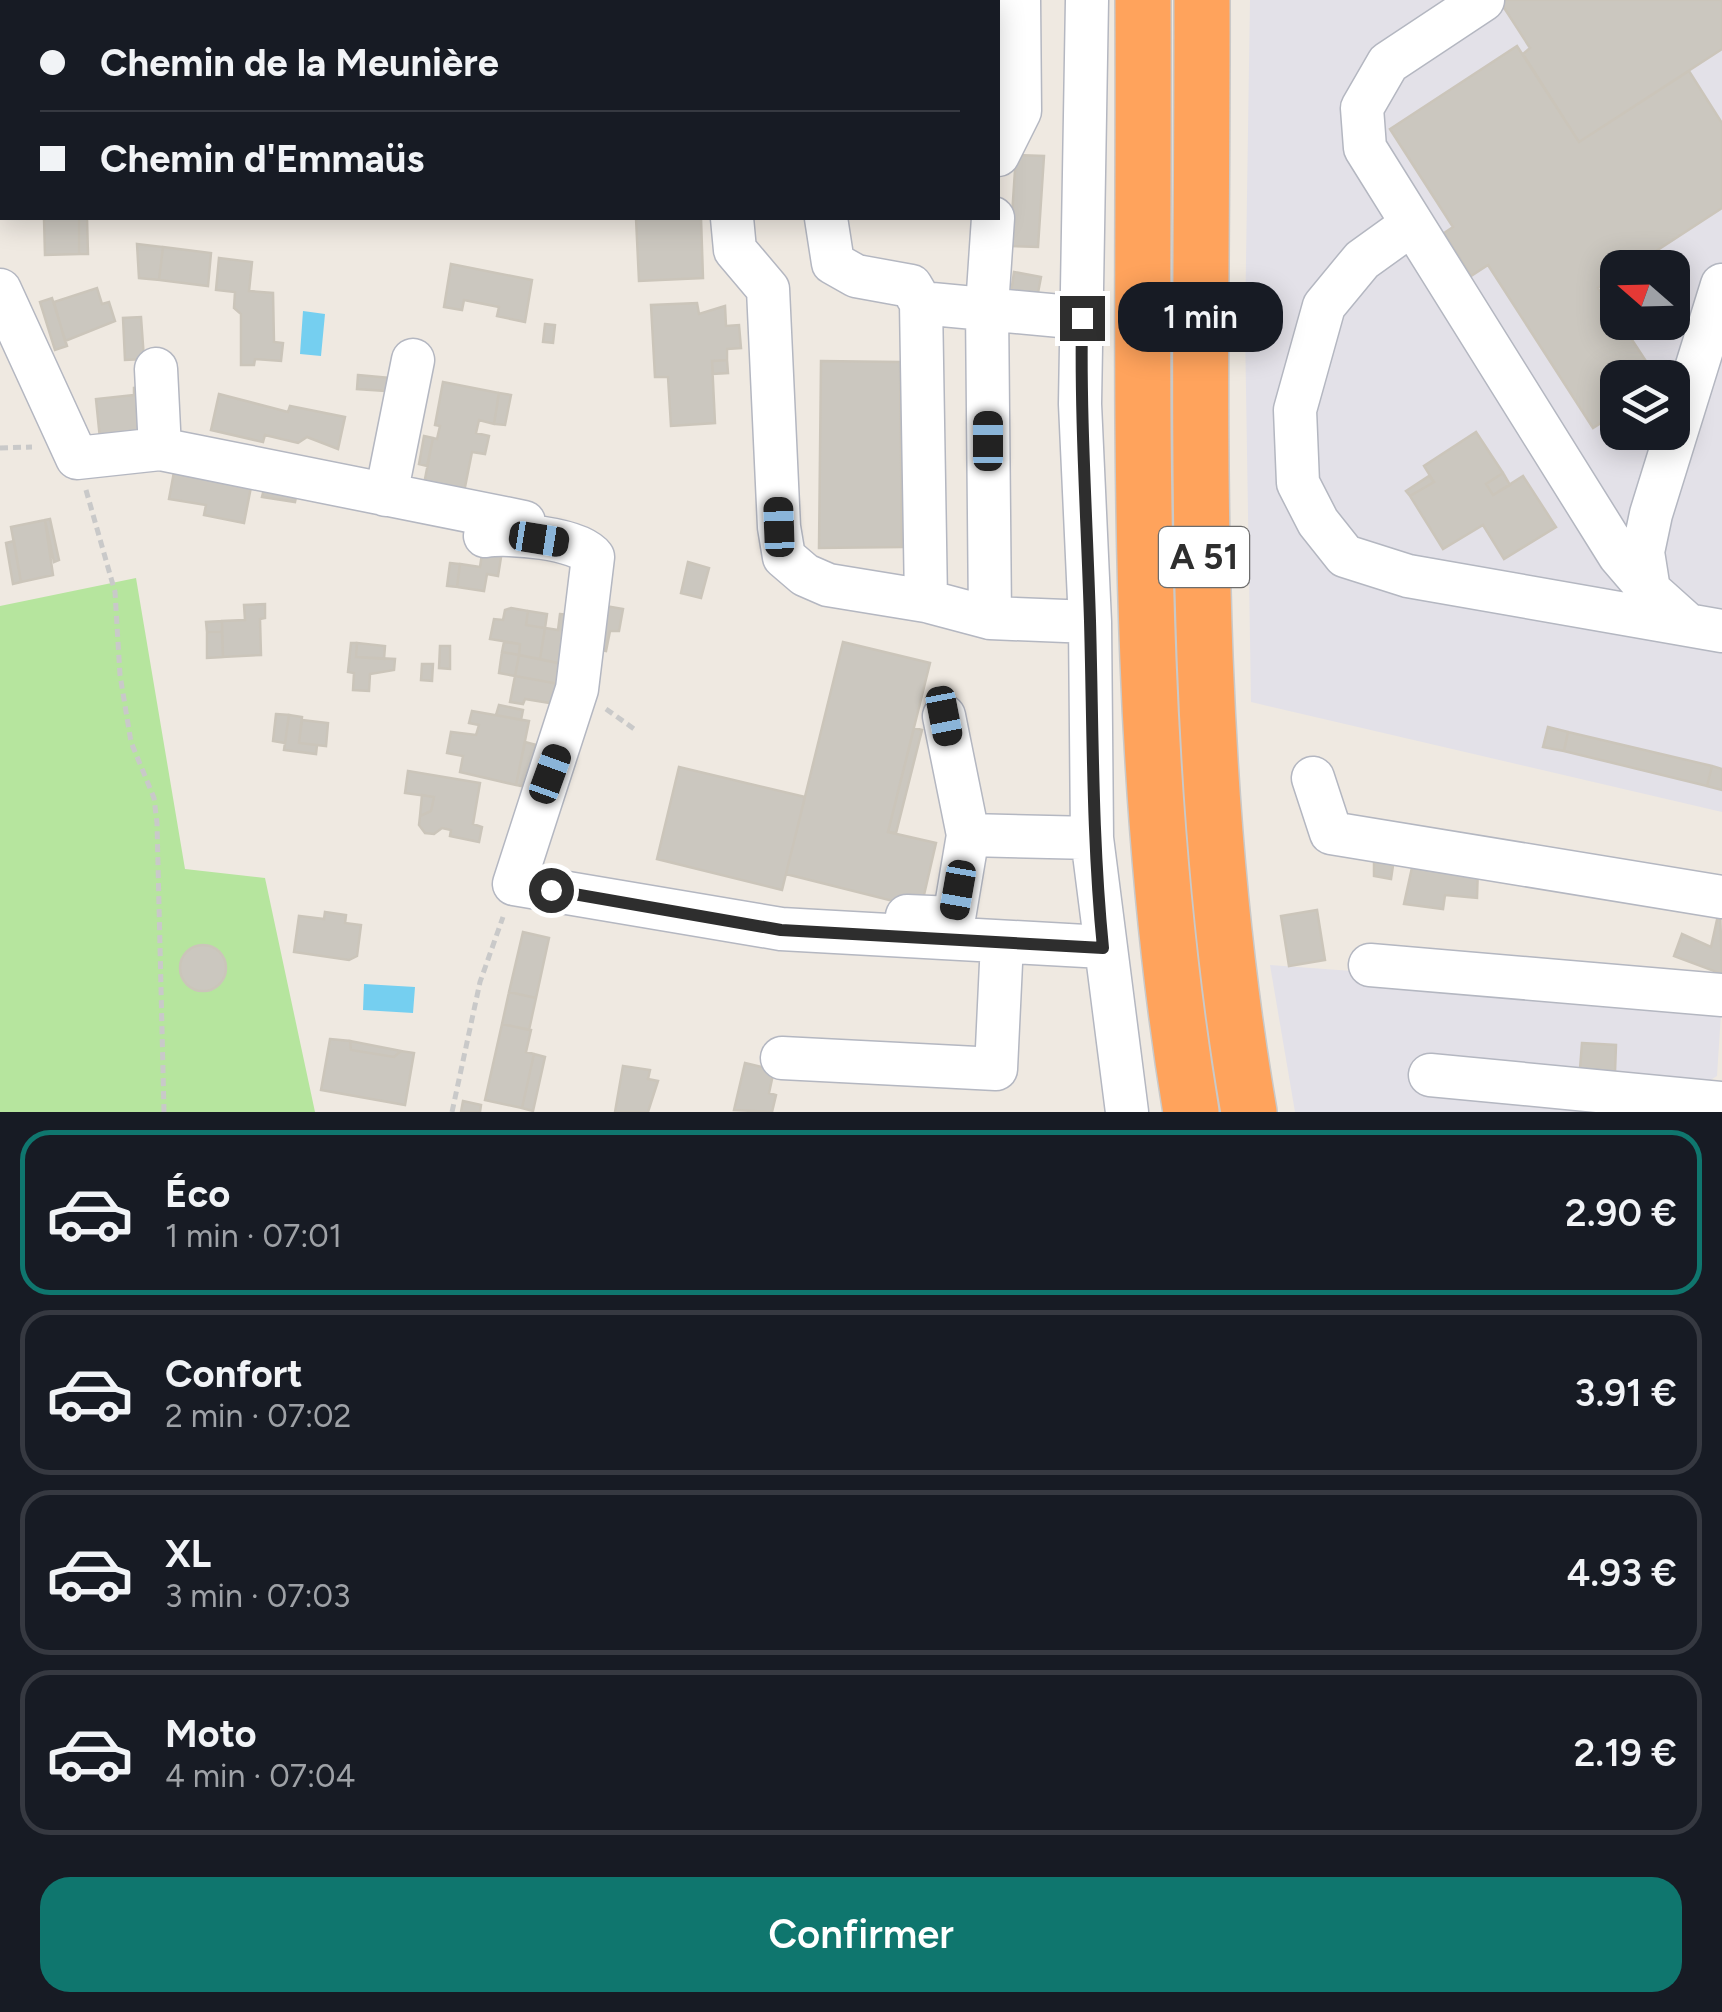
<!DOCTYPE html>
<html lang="fr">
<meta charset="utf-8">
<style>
:root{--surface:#171b24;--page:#20242c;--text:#f1f3f6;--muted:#9ea1a6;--line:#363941;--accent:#0f766e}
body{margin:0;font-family:Figtree,sans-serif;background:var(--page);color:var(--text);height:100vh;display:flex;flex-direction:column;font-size:38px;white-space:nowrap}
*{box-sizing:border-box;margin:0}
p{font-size:32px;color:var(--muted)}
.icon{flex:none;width:55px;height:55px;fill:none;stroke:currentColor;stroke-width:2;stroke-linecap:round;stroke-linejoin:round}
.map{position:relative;height:1112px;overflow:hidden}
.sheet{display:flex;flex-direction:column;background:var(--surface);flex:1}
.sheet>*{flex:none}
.banner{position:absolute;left:0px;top:0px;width:1000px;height:220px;box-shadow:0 5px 25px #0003;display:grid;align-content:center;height:220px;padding:0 40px;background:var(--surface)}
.needle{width:65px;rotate:290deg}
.fabs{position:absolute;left:1600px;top:250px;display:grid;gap:20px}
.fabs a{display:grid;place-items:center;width:90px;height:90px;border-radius:20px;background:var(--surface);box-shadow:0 5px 25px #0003;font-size:50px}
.end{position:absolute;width:45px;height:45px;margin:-22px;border:12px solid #2e2e2e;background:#fff;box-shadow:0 0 0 5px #fff}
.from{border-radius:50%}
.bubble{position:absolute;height:70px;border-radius:30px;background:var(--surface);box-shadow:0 5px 25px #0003;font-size:32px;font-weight:600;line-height:70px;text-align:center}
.car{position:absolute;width:30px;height:60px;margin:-30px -15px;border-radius:12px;box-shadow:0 0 8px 2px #0007;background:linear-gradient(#222 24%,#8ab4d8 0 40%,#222 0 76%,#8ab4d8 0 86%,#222 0)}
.banner b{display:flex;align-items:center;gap:35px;height:95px;font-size:38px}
.banner b+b{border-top:2px solid var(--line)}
.banner i{width:25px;height:25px;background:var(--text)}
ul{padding:18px 0 0;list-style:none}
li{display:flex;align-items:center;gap:30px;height:165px;margin:0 20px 15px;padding:0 20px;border:5px solid var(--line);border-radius:30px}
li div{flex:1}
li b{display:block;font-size:38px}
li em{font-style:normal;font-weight:600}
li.on{border-color:var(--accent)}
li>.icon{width:90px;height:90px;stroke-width:1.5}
.primary-button{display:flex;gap:20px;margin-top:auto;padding:20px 40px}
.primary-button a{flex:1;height:115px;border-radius:30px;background:var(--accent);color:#fff;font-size:40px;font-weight:600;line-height:115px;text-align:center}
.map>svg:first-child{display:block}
.industrial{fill:#e3e1e8;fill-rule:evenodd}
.green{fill:#b6e59e}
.water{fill:#75cff0}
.building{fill:#cbc7bf;stroke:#cbc5ba;stroke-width:2.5}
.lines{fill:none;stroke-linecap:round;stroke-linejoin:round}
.minor-casing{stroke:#b4b7c1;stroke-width:45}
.highway-casing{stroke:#c9c9c9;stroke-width:58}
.path{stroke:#c9c9c9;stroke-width:5;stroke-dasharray:8 5;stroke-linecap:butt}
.minor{stroke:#fff;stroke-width:42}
.highway{stroke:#ffa35c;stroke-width:55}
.route{stroke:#2e2e2e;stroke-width:12}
.labels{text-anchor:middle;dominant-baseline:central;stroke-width:8;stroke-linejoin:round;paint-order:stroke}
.shield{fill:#fff;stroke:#6d6d6d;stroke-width:2.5}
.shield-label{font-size:35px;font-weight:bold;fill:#2e2e2e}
</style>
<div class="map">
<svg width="1722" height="1112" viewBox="0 0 1722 1112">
<rect width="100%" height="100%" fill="#efe9e1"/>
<!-- industrial -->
<path class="industrial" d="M1250,0h472v812l-471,-110 -6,-375zM1618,268h54v54h-54zM1618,378h54v54h-54z
M1270,965l452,33 -5,78 -8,5 -5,31h-409z"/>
<!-- green -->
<path class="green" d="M136,578l49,291 80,9 50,234h-315v-506z"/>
<!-- water -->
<path class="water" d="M303,311l22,3 -4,42 -21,-2z
M364,984l51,3 -2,26 -50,-3z"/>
<!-- building -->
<path class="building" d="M867,0h84v2h-85z
M1499,0h223v49l-143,93 -56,-88 7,-6z
M1517,46l62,96 110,-71 33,52v85l-92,60h-12v7l-20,13 59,90h-39v34l-25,16 -105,-163 -17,11 -27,-43 9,-6 -63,-98z
M1016,155l28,1 -6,91 -28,-1z
M44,218h35v36l-34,1z
M79,218h8l1,36h-9z
M636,218h65l2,60 -64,3z
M137,244l26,3 -4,33 -20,-2z
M163,247l48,6 -3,33 -49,-6z
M219,258l33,4 -3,29 24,2 1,49 9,1 -2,18 -26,-2 -1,6h-13v-51l-7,-6 1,-16 -19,-2z
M451,264l81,16 -7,42 -28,-6 2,-9 -35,-7 -2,10 -18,-3z
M1014,272l27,5 -4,21 -26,-5z
M97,288l5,16 7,-2 6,19 -50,20 -11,-39z
M52,298l15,48 -12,4 -15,-48z
M697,303l2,11 26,-8 1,20 13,-1 2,23 -14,1v11l-15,1 3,62 -44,3 -3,-49h-13l-4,-72z
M141,317l3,42 -19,1 -2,-42z
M545,324l10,1 -2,18 -10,-1z
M727,360l1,13 -15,1 -1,-13z
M821,361l79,1 2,185 -83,1z
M358,375l45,4 -3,13 -43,-3z
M443,382l56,11 -5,31 -15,-4 -3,13 13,3 -4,18 -13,-2 -8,40 -40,-8 9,-46 4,1 3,-13 -5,-1z
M146,387l2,49 -48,3 -4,-40 38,-4v-7z
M499,393l12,2 -6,30 -11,-1z
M219,394l69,18 2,-6 55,11 -7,32 -31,-12 -9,6 -33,-8 -2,7 -52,-12z
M1476,432l27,41 -17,11 7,11 30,-19 33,51 -52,32 -21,-34 -40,24 -33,-53 24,-14 -10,-16z
M424,436l9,2 -6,28 -8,-2z
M174,472l77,15 -7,36 -40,-8 2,-10 -37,-6z
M1503,473l7,12 -17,10 -7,-11z
M1429,476l5,6 -24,14 -4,-5z
M265,485l33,1 -3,16 -33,-5z
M50,519l9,41 -5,2 -9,-42z
M45,520l8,55 -32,7 -10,-55z
M14,541l7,41 -8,2 -7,-41z
M483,547l19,4 -4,25 -11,-2 -3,17 -27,-4 3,-23 20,3z
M688,562l21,6 -8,30 -20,-5z
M450,563l10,1 -3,23 -10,-1z
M265,604v14l-5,1 1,36 -38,2 -1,-36 23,-1 -1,-15z
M594,604l29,5 -4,22h-9l-4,20 -20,-4z
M511,608l17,3 -2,14 19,3 -5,31 -21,-4 1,-11 -30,-5 4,-20 9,1 2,-10z
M528,611l19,3 -2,14 -19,-3z
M560,614l10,1 -8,49 -22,-5 5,-31 13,2z
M222,621v11h-15l-1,-10z
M207,632h15l1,25 -16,1z
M504,642l16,2 -1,11 -17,-3z
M843,642l87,21 -42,169 48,11 -15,65 -135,-34z
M351,643h6l-1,14 39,2 -1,11 -24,4 -1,17 -16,-1 1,-17 -6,-1z
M357,643l28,3 -1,13 -28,-2z
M440,646h10v23l-11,-1z
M502,652l17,3 -4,21 -16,-3z
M519,655l43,9 -3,20 -44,-8z
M422,664h11l-1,17 -11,-1z
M515,676l44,8 -3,20 -31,-5 -2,5 -13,-2z
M499,705l24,5 -2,10 -25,-5z
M472,711l57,10 -13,64 -56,-13 3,-16 -16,-3 4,-21 25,3 3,-10 -10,-2z
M276,714l13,1 -4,28 -12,-2z
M289,715l13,2 -3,26 18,2 -1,9 -32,-4z
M302,720l26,3 -2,23 -27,-3z
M1548,727l20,5 -4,19 -21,-4z
M914,728l8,2 -26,103 -8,-1z
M1568,732l144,34 -5,20 -143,-35z
M525,742l11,3 -9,42 -11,-2z
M1712,766l10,3v21l-15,-4z
M679,767l126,30 -23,93 -125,-31z
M408,771l72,12 -7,41 9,3 -3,15 -29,-6 1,-6 -9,-2 -8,6 -9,-1 -6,-8 1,-9 11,-5 3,-14 -29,-4z
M422,795l12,2 -3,14 -11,5z
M1374,847l21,5 -4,27 -17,-3z
M1415,854l63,12 -1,32 -32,-3 -2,14 -39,-5z
M1720,906l2,68 -48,-18 8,-22 29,13z
M1317,910l8,50 -36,6 -8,-50z
M325,912l21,3 -1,8 16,2 -4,31 -8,4 -55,-8 5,-36 25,3z
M523,932l26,6 -13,60 -27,-6z
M180 968a23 23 0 1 1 46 0a23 23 0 1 1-46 0Z
M509,992l27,6 -7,32 -27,-6z
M502,1024l29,6 -5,22 8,2 -12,54 -37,-8z
M330,1039l20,2 1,9 43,7 7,-6 13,2 -9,52 -84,-15z
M350,1041l51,10 -7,6 -43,-7z
M1582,1043l34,2 -1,27 -35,-3z
M534,1054l11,3 -12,54 -11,-3z
M745,1063l29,7 -5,23 7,2 -4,17 -38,-2z
M623,1066l27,4 -2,9 10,2 -10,31h-33z
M463,1101l18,4 -1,7h-19z"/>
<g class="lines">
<defs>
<path id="minor" d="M1087,0l-7,404 10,218 2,216 35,274
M1483,0l-95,63 -26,45 3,40 254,407 30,35 39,35
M61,2l1,-2
M0,145l2,-7
M998,155l22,-44 -1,-111
M732,218l3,32 33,39 11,238 5,30 21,18 23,10 98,16 64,17 100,4
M826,218l7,45 23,13 55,10 10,17 5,298
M1412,224l-50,36 -38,46 -29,104 3,73 20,39 27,34 63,20 314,55
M0,290l77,168 83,-9 364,73
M921,303l161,15
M156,369l4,80
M386,495l27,-135
M485,536c23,-4 94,2 108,21l-16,132 -63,195 267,45 322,18
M1649,590l-6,-38 8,-38 71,-229
M990,618l-3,-311 6,-89
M1313,778l18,55 391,64
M968,835l124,3
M907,916l47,2 14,-83 -24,-119
M1370,965l352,30
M782,1058l214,11 6,-127
M1430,1075l292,28"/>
<path id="highway" d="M1143,0c2,371 -13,744 48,1112
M1202,0c1,367 -16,750 47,1112"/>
</defs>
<!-- minor casing -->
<use href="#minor" class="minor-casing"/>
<!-- highway casing -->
<use href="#highway" class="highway-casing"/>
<!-- path -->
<path class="path" d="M0,448l32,-1
M86,490l29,102 5,83 11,67 23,56 3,25 7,289
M606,709l31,22
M452,1112l28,-130 23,-65"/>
<!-- minor -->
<use href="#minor" class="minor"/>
<!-- highway -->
<use href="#highway" class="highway"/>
</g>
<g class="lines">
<!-- route -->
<path class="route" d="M551,890l230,40 322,18c-11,-110 -10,-217 -13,-327 -3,-101 -10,-202 -8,-303"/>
</g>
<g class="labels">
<!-- shield labels -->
<rect class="shield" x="1159" y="527" width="90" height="60" rx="8"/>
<g class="shield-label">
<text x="1204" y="557">A 51</text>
</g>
</g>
</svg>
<div class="fabs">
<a><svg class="needle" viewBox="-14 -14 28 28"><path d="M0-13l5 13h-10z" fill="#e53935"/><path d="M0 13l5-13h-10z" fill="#9ea1a6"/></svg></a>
<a><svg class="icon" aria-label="layers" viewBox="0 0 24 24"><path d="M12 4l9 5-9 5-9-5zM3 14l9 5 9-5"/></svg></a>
</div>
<i class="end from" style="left:551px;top:890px"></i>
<i class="end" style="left:1082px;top:318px"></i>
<div class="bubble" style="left:1118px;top:282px;width:165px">1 min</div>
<i class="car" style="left:988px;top:441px;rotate:0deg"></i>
<i class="car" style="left:779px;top:527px;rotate:358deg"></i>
<i class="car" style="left:539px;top:539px;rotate:99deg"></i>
<i class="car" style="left:944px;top:716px;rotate:169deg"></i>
<i class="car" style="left:550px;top:774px;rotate:20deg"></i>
<i class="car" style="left:958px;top:890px;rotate:190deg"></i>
<div class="banner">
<b><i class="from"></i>Chemin de la Meunière</b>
<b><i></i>Chemin d'Emmaüs</b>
</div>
</div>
<section class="sheet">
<ul>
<li class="on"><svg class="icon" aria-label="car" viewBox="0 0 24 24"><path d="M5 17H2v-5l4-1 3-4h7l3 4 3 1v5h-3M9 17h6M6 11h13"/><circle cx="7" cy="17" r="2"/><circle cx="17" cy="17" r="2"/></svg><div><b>Éco</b><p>1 min · 07:01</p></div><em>2.90 €</em></li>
<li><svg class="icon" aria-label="car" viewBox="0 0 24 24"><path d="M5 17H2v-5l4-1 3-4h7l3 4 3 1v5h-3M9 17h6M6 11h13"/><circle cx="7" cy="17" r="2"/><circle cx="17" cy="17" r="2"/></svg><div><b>Confort</b><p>2 min · 07:02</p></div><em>3.91 €</em></li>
<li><svg class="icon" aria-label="car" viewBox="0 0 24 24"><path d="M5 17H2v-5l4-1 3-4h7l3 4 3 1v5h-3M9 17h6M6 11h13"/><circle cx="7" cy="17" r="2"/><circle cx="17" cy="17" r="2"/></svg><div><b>XL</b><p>3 min · 07:03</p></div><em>4.93 €</em></li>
<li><svg class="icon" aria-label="car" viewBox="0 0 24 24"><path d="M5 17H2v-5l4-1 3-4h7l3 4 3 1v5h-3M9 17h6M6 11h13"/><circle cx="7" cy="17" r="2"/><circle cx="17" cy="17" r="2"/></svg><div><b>Moto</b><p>4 min · 07:04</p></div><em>2.19 €</em></li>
</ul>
<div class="primary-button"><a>Confirmer</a></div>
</section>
